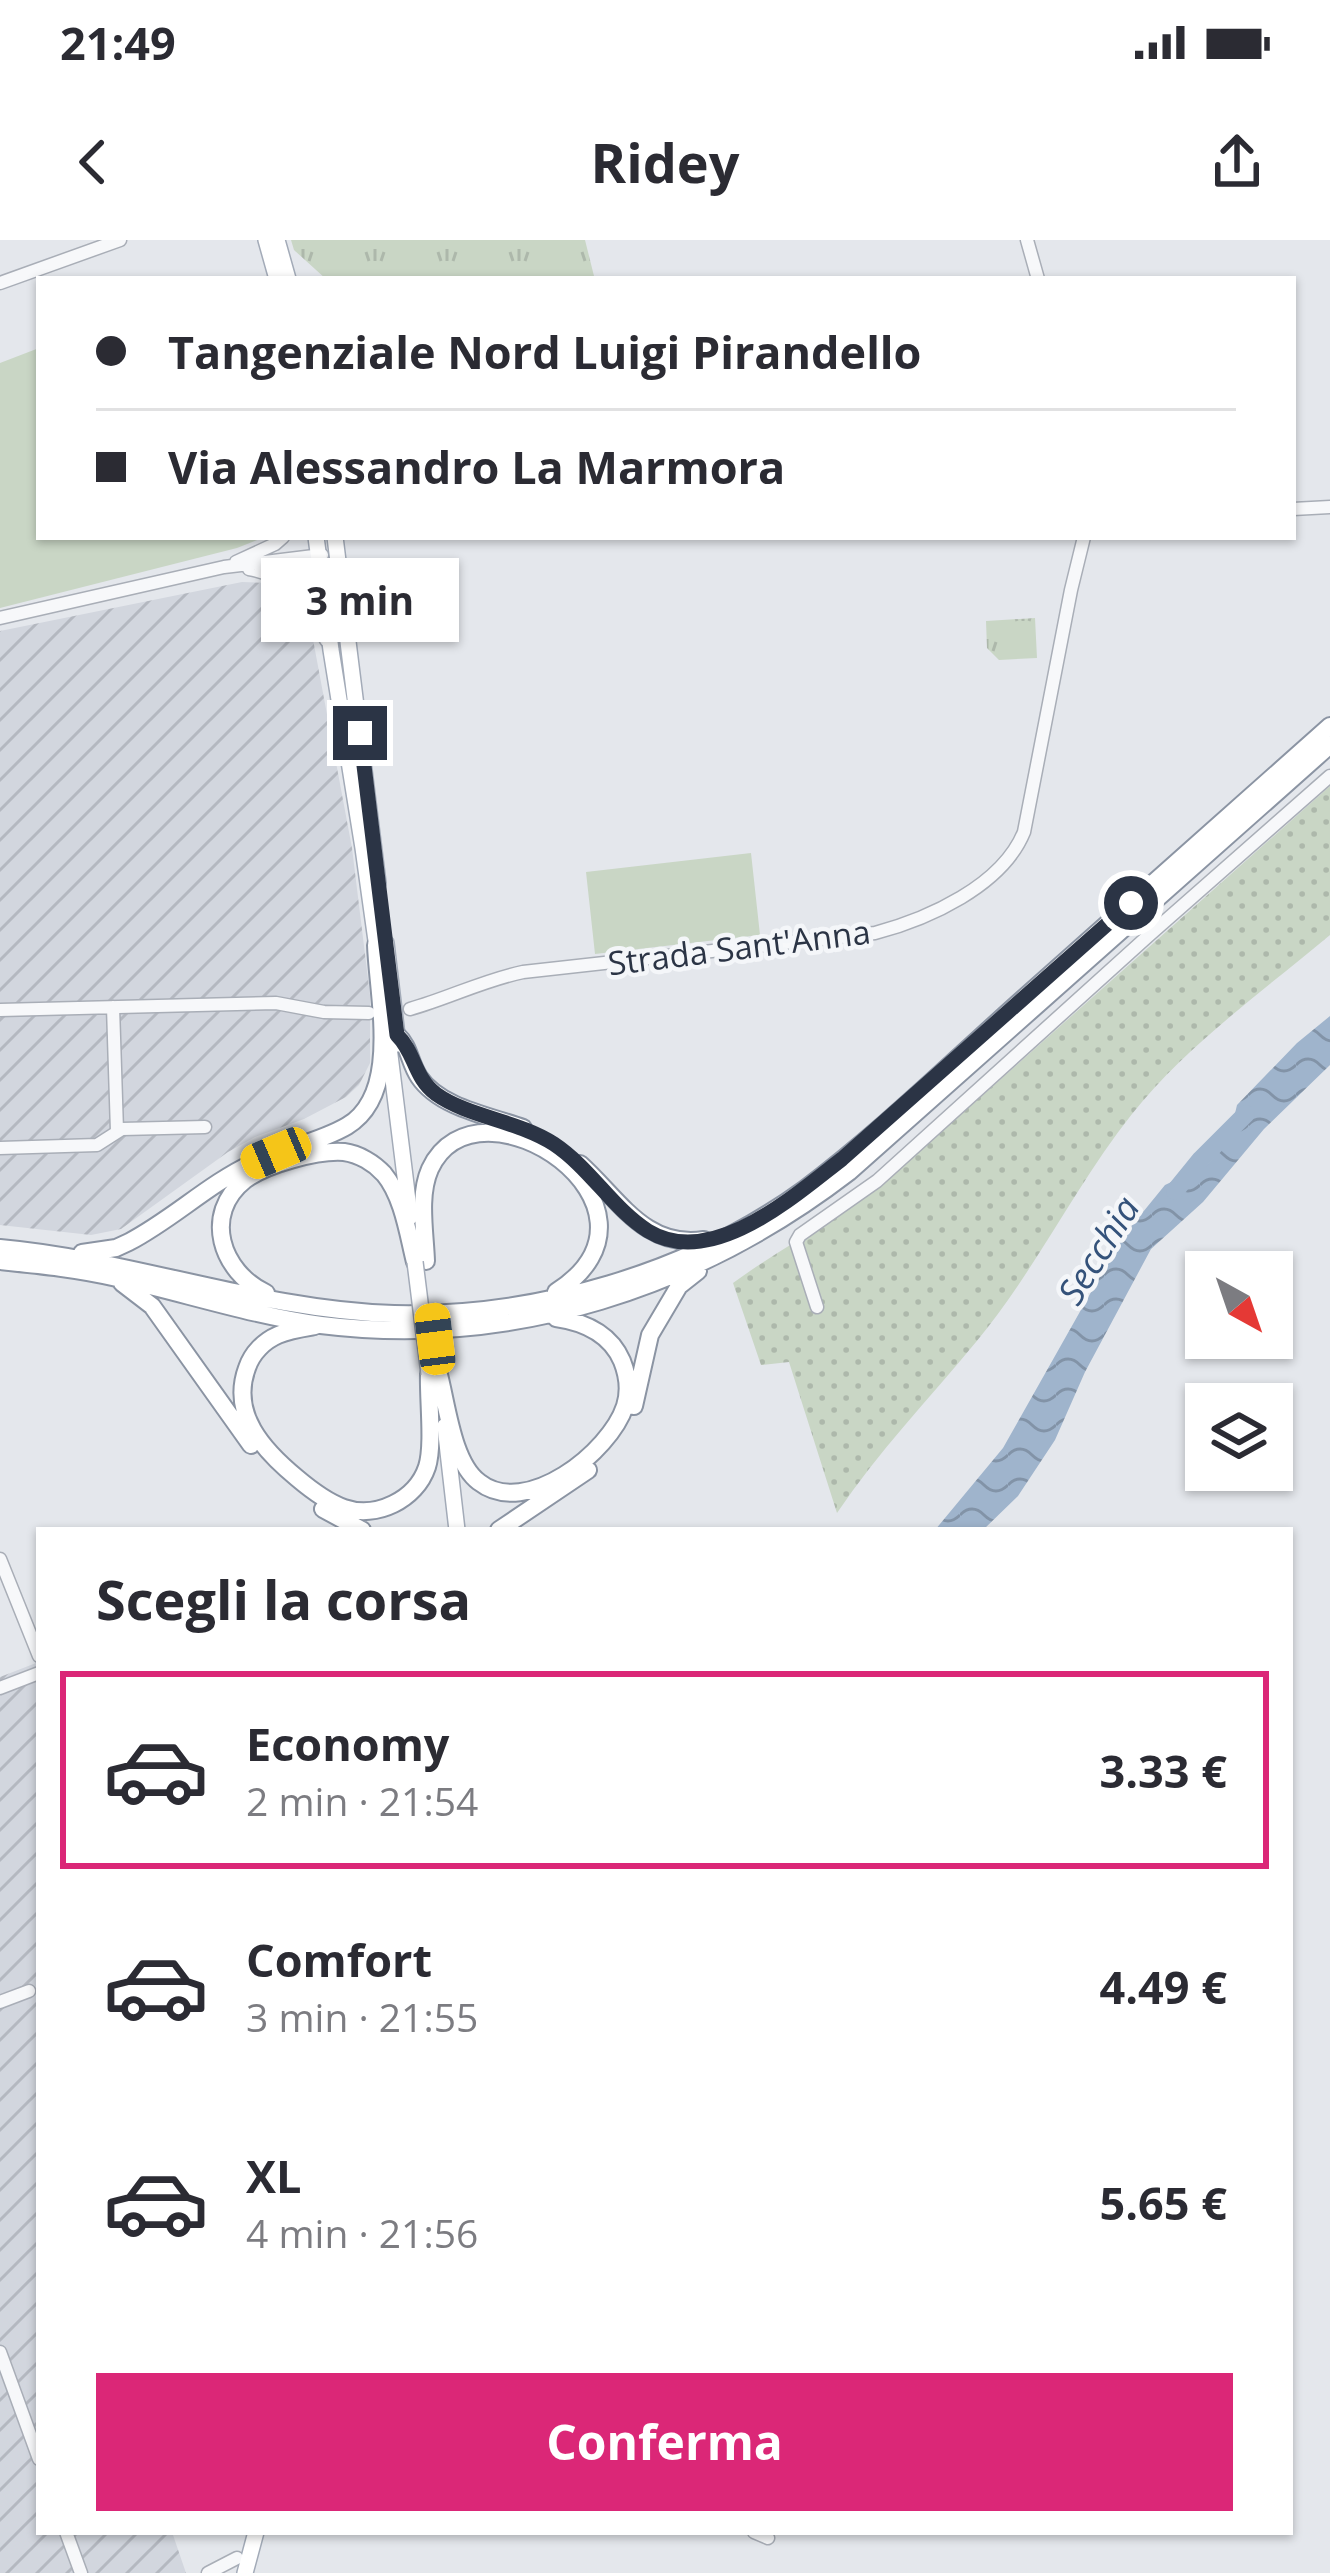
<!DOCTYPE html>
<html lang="it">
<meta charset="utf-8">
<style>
:root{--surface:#fff;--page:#f7f7f7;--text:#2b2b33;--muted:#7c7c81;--line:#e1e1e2;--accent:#db2777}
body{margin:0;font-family:"Open Sans",sans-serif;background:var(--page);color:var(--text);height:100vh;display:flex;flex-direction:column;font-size:45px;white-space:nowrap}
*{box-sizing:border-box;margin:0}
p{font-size:39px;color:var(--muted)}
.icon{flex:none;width:66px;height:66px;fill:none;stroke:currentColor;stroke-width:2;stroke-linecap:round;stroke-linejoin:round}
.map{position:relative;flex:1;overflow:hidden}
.sheet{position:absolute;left:36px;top:1287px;width:1257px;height:1008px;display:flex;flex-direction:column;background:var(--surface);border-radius:0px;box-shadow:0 3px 9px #0004}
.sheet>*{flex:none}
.guide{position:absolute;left:36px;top:36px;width:1260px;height:264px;border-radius:0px;box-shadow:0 3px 9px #0004;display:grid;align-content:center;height:264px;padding:0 60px;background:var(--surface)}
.needle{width:78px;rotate:140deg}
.tools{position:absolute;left:1185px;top:1011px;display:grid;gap:24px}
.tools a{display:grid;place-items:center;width:108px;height:108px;border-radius:0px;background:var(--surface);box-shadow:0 3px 9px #0004;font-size:60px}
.end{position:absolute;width:54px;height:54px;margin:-27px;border:15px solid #2b3445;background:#fff;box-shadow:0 0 0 6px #fff}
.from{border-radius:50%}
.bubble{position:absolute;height:84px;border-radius:0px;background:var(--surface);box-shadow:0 3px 9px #0004;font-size:39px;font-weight:700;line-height:84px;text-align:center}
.car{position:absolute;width:36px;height:72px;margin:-36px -18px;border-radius:15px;box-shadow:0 0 9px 3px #0007;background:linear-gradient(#f5c518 24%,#345 0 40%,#f5c518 0 76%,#345 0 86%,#f5c518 0)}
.guide b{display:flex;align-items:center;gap:42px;height:114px;font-size:45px}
.guide b+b{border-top:3px solid var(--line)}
.guide i{width:30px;height:30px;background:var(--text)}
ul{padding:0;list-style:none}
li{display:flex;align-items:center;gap:36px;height:198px;margin:0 24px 18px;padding:0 36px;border:6px solid transparent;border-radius:0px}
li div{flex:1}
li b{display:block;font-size:45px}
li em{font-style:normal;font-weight:700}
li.selected{border-color:var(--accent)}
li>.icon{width:108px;height:108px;stroke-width:1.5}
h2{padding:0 60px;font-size:54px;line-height:144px}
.primary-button{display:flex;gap:24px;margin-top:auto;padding:24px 60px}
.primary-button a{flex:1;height:138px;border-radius:0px;background:var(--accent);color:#fff;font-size:48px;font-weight:700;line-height:138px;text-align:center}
.status{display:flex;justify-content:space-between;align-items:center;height:84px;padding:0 60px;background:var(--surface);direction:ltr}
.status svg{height:33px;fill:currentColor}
header{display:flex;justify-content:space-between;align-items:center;height:156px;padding:0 60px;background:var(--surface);font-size:54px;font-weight:700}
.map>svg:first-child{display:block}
.industrial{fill:url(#industrial-furrows)}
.grass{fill:url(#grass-tufts)}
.park{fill:url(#park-dots)}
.pitch{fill:#c9d6c5}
.water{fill:url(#water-waves)}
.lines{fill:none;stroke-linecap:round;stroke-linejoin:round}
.river{stroke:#9fb4cc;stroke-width:18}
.minor-casing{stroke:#a9aeb7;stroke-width:15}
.major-casing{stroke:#a3abb8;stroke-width:18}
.highway-casing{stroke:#8b94a3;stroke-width:20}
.minor{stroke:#f7f8fa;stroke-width:12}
.major{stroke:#fff;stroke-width:15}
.highway{stroke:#fff;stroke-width:16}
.major-bridge-casing{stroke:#a3abb8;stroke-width:18;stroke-linecap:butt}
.major-bridge{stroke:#fff;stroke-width:15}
.route{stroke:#2b3445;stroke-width:15}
.labels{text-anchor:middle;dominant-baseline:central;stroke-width:9;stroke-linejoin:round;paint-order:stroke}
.street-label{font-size:33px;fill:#2b3445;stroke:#f4f6f9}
.water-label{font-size:36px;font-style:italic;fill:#34527a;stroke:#f4f6f9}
</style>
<div class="status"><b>21:49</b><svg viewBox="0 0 49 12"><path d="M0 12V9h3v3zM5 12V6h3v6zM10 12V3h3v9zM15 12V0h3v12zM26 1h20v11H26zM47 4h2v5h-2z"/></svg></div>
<header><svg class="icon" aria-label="back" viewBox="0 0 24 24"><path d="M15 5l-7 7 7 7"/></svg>Ridey<svg class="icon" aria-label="share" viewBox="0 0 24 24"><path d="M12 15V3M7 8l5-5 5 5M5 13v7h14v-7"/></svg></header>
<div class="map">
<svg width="1330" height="2333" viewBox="0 0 1330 2333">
<defs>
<pattern id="industrial-furrows" width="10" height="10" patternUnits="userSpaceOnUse" patternTransform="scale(3)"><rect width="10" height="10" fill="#d2d6de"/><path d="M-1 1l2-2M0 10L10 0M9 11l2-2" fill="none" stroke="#b4b8c0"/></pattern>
<pattern id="grass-tufts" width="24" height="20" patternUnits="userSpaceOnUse" patternTransform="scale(3)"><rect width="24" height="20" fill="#c9d6c5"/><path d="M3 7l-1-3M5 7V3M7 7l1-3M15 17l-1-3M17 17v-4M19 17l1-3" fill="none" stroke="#adb8ab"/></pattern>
<pattern id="park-dots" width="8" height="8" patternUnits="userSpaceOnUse" patternTransform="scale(3)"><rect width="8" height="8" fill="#c9d6c5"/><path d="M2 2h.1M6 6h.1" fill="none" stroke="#adb8ab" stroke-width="1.8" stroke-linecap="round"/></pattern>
<pattern id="water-waves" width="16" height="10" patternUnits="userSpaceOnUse" patternTransform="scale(3)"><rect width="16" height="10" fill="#9fb4cc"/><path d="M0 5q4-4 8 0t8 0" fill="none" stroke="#8293a7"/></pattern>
</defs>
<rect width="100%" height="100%" fill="#e4e7ec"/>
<!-- industrial -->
<path class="industrial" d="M242,342l26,1 25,12 16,23 43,230 18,147v68l-11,22 -13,12 -42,22 -49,18 -27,15 -107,77 -30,6 -91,-10v-594z
M36,1423l3,9v860h133l14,41h-186v-896z"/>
<!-- grass -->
<path class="grass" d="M291,0h294l9,36 -16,3h-252l-32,-29z
M1035,378l2,40 -38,2 -12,-12 -1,-27z"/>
<!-- park -->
<path class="park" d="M1330,546v149c-68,57 -143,110 -198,179 -57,72 -97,157 -156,228 -47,57 -98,110 -139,171l-48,-151 -28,3 -28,-82c49,-36 104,-63 152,-101z"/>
<!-- pitch -->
<path class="pitch" d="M39,108v189h226l-28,11 -237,60v-245z
M751,613l9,82 -165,19 -9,-82z"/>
<!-- water -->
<path class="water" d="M1330,776v49l-66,64 -61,73 -52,47 -66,123 -30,68 -37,56 -35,34h-48l68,-82 118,-209 44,-54 42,-20 21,-22 9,-38 60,-62z"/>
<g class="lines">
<!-- river -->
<path class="river" d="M1175,951l26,-32 45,-45"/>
<defs>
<path id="minor" d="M1027,0l11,39
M0,43l120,-43
M1293,269l37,-2
M236,322l39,-18 8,-7
M249,329c45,8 59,32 77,71
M0,378l224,-51 98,-12
M113,767l4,124
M410,769c39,-11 74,-29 113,-37l352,-39c53,-14 127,-47 149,-101l47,-242 13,-53
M0,770l276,-7 48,9 45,1
M0,908l97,-3 25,-16 83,-2
M817,1067l-21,-65 4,-7 77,-54 270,-244 183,-161
M0,1319l39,97
M0,1448l39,-15
M0,1762l29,-11
M0,2112l39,107
M66,2292l15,41
M754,2292l14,6
M208,2333l29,-15"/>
<path id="major" d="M266,0l11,39
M277,0l11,39
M316,297l15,113 32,198 15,107
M335,297l43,346
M386,703l12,101
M388,799l22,178
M445,1186l12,104
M245,2333l11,-41"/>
<path id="highway" d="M397,795c13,12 12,27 22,42 21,31 71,39 104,51
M580,924c39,35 65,85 124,76
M0,1008c133,12 260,62 394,66 142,3 296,-41 411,-125 77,-58 147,-127 219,-191 102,-91 204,-181 306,-272
M82,1013l34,-5 13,-6c44,-23 79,-58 124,-79 30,-15 65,-20 94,-37 54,-32 31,-127 29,-181
M0,1021c39,4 79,8 117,17 67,15 137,38 204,47 192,24 377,-37 528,-153l481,-427
M426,1021c-1,-29 -8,-65 4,-92 48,-103 258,38 126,123
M122,1043l30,23 99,139
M266,1053c-45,-21 -64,-79 -21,-113 21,-16 73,-30 99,-28 15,2 30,11 40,22 19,23 24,60 31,88
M315,1086c-12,2 -26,4 -37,9 -14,6 -26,18 -31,33 -17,46 16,82 50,110 13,11 30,24 47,30 32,11 72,-8 83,-41 7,-22 1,-68 2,-93
M438,1131c9,32 14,91 41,111 47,37 131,-30 146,-76 5,-16 3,-30 -3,-45 -12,-28 -38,-39 -66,-43
M634,1166l16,-71 29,-49 19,-15
M323,1269l39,21
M499,1290l89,-60"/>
</defs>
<!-- minor casing -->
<use href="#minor" class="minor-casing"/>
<!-- major casing -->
<use href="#major" class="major-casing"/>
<!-- highway casing -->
<use href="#highway" class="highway-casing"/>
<!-- minor -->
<use href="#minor" class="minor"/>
<!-- major -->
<use href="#major" class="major"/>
<!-- highway -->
<use href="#highway" class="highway"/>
<defs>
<path id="major-bridge" d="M415,1022l14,112"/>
</defs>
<!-- major-bridge casing -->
<use href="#major-bridge" class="major-bridge-casing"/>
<!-- major-bridge -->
<use href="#major-bridge" class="major-bridge"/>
</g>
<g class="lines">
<!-- route -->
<path class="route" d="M360,493l37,302c18,17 17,43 39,59 32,23 83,27 118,50 36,24 59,65 94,87 64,39 146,-35 194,-72l289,-256"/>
</g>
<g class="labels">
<!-- street labels -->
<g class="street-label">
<text transform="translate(739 707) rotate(-7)">Strada Sant'Anna</text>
</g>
<!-- water labels -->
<g class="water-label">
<text transform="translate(1098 1010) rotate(-58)">Secchia</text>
</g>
</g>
</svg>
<div class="tools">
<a><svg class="needle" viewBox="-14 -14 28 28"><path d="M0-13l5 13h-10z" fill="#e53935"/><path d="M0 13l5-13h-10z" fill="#7c7c81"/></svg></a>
<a><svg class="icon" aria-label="layers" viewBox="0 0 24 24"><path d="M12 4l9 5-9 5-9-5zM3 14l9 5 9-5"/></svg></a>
</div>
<i class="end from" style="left:1131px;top:663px"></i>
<i class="end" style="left:360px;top:493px"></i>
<div class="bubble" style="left:261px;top:318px;width:198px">3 min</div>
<i class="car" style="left:276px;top:913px;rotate:247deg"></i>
<i class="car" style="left:435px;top:1099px;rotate:353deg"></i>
<div class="guide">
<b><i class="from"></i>Tangenziale Nord Luigi Pirandello</b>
<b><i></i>Via Alessandro La Marmora</b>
</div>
<section class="sheet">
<h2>Scegli la corsa</h2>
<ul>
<li class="selected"><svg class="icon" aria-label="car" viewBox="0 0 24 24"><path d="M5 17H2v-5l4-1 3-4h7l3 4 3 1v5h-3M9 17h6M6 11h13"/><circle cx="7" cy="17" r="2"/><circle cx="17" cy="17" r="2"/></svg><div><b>Economy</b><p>2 min · 21:54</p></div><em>3.33 €</em></li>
<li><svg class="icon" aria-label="car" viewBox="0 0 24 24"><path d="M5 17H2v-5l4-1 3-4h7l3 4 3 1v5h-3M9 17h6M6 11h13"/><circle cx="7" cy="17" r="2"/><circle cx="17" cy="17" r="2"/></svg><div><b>Comfort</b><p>3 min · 21:55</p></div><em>4.49 €</em></li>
<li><svg class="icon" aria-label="car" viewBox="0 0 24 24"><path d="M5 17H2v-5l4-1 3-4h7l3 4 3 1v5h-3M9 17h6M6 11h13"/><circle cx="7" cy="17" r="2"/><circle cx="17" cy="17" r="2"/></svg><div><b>XL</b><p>4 min · 21:56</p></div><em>5.65 €</em></li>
</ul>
<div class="primary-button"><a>Conferma</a></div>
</section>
</div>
